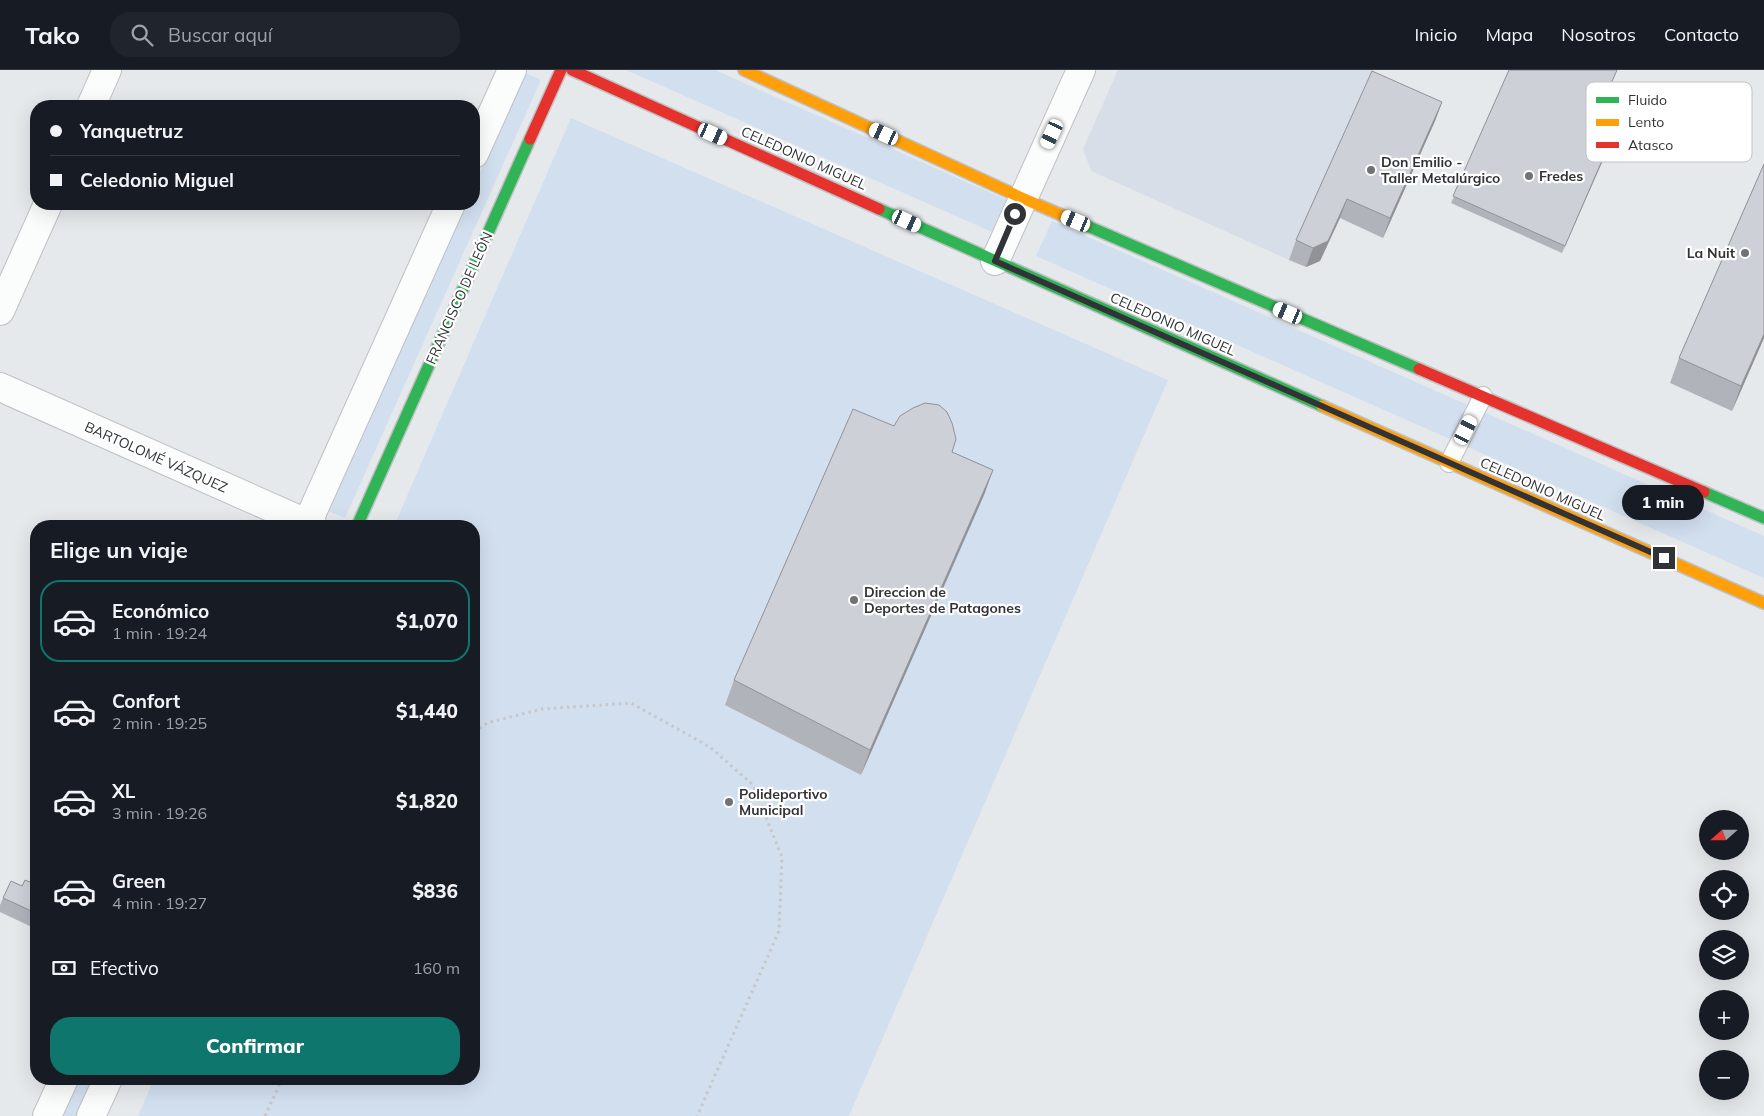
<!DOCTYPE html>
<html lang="es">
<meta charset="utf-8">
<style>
:root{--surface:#171b24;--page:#20242c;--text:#f1f3f6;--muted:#9ea1a6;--line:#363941;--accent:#0f766e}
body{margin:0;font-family:Mulish,sans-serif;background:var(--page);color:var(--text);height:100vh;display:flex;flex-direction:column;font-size:19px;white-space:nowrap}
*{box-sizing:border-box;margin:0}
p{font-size:16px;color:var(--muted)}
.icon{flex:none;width:28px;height:28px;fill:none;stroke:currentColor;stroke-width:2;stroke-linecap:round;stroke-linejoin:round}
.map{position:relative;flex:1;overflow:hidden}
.sheet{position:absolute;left:30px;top:450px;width:450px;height:565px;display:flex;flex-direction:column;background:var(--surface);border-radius:20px;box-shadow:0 5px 20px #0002}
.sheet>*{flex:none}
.guide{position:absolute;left:30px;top:30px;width:450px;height:110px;border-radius:20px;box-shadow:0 5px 20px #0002;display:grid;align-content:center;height:110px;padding:0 20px;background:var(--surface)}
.needle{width:32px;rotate:249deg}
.controls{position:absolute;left:1699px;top:740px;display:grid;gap:10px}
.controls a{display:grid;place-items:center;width:50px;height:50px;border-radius:50%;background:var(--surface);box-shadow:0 5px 20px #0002;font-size:25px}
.end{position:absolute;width:22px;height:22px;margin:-11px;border:6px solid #313337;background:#fff;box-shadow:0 0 0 2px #fff}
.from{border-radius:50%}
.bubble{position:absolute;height:35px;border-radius:18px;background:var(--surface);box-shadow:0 5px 20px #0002;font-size:16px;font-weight:800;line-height:35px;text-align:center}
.car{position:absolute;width:15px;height:30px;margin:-15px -8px;border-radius:6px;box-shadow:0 0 4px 1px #0007;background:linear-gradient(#fff 24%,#345 0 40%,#fff 0 76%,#345 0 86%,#fff 0)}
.guide b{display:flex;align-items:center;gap:18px;height:48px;font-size:19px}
.guide b+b{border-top:1px solid var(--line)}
.guide i{width:12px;height:12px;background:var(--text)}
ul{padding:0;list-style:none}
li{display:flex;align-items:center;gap:15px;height:82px;margin:0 10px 8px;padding:0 10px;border:2px solid transparent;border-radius:20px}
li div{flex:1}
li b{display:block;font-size:19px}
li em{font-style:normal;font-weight:800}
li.selected{border-color:var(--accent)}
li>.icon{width:45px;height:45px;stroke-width:1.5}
h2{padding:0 20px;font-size:22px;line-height:60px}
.pay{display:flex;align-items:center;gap:12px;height:55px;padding:0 20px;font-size:19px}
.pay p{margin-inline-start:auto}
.button{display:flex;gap:10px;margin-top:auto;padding:10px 20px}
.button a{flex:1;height:58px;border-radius:20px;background:var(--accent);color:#fff;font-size:20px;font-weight:800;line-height:58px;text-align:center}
header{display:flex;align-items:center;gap:30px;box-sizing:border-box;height:70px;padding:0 25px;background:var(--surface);border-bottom:1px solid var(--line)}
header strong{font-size:24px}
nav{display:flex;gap:28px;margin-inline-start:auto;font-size:18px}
.search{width:350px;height:45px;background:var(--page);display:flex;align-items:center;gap:12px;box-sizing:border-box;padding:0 18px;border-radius:20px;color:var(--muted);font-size:19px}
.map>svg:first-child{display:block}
.built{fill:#d7dee7}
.green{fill:#d2dfef}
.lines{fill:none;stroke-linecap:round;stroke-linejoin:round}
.lane-casing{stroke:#bec0c3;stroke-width:20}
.street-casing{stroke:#bec0c3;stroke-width:30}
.fast-casing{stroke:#bec0c3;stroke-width:14}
.slow-casing{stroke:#bec0c3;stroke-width:14}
.jam-casing{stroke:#bec0c3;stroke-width:14}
.path{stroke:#c6c7c9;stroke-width:3;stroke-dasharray:2.5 4;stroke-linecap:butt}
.lane{stroke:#fbfcfc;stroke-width:18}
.street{stroke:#fbfcfc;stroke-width:28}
.fast{stroke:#30b455;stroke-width:11}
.slow{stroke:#ff9f0a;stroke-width:11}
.jam{stroke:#e5322d;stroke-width:11}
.wall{fill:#b1b3ba}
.shaded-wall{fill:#909297}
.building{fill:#ced0d8;stroke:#909297}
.route{stroke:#313337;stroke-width:6}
.poi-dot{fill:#707376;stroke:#fff;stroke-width:2}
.labels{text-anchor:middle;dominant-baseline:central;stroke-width:4.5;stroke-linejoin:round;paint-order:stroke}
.street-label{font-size:14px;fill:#313337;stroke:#fff}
.poi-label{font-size:14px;font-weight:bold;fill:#313337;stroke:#fff;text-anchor:start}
.key{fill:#fff;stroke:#c1c2c3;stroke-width:1}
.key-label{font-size:14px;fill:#313337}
</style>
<header>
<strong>Tako</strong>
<div class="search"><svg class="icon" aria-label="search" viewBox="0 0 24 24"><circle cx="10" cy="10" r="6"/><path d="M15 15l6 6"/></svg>Buscar aquí</div>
<nav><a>Inicio</a><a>Mapa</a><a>Nosotros</a><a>Contacto</a></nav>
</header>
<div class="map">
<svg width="1764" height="1046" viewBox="0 0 1764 1046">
<rect width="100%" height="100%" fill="#e6e9ec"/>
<!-- built -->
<path class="built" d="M1118,0h255l-84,190 -198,-89 -8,-22z"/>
<!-- green -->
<path class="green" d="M626,0h89l292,130 -15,32z
M524,2l17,8 -196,438 -17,-7 137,-307h9v-19z
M571,48l597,262 -319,736h-711l16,-37h320v-553h-80z
M1052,151l712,315v42l-728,-322z
M75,1009h20l-16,37h-20z"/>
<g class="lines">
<defs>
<path id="lane" d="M1449,393l34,-67"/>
<path id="street" d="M91,36l16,-36
M474,84l38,-84
M995,191l86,-191
M0,241l48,-107
M0,317l313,139
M306,456l145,-322
M47,1046l17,-37
M91,1046l17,-37"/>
<path id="fast" d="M879,139l443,197
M1085,155l334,144
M1704,422l60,26
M357,456l173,-387"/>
<path id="slow" d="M744,0l278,128 63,27
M1322,336l442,197"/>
<path id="jam" d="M572,0l307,139
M530,69l31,-69
M1419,299l285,123"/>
</defs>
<!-- lane casing -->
<use href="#lane" class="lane-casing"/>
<!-- street casing -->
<use href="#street" class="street-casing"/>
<!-- fast casing -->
<use href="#fast" class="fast-casing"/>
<!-- slow casing -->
<use href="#slow" class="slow-casing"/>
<!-- jam casing -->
<use href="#jam" class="jam-casing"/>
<!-- path -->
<path class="path" d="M474,662l13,-9 55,-14 89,-6 79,44 43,38 29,72 -3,74 -82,185
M265,1046l17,-37"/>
<!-- lane -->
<use href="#lane" class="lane"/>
<!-- street -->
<use href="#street" class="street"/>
<!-- fast -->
<use href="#fast" class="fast"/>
<!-- slow -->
<use href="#slow" class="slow"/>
<!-- jam -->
<use href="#jam" class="jam"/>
</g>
<!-- wall -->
<path class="wall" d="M1509,0h108l-28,63 21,9 -48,111 -111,-50z
M1442,32l-7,19 -52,117 -43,-20 -20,43 -14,6 -17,-7 7,-20z
M1764,94v174l-32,73 -62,-28 9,-25z
M952,382l41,18 -9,25 -123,280 -136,-70 9,-25z
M36,798v61l-36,-17v-7l3,-7 27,-16z"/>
<!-- shaded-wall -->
<path class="shaded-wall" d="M1442,32l-7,19 -52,117 7,-20z
M1610,72l-2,7 -46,104 3,-7z
M1347,129l-7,19 -20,43 -14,6 7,-19z
M1764,264v4l-32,73 9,-25z
M993,400l-9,25 -123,280 9,-25z"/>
<!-- building -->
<path class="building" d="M1509,0h108l-28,63 21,9 -45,104 -112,-50z
M1372,1l70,31 -52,116 -43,-19 -19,42 -15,7 -17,-8z
M1764,94v170l-23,52 -62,-28z
M925,333l14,2 8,7 5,11 4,16 -4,13 41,18 -123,280 -136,-70 119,-271 41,17 6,-10 13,-8z
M36,798v45l-33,-15 8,-17 11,5 3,-6 5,2z"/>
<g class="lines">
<!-- route -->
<path class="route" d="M1015,144l-20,47 669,297"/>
</g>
<!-- markers -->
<g class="poi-dot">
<circle cx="1371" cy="100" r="5"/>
<circle cx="1529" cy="106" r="5"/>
<circle cx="1745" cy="183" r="5"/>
<circle cx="854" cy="530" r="5"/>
<circle cx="729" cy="732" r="5"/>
</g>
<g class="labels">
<!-- street labels -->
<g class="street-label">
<text transform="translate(804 88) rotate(24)">CELEDONIO MIGUEL</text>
<text transform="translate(459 228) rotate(-66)">FRANCISCO DE LEÓN</text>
<text transform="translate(1173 254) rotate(24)">CELEDONIO MIGUEL</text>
<text transform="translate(156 387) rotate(24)">BARTOLOMÉ VÁZQUEZ</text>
<text transform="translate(1543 419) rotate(24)">CELEDONIO MIGUEL</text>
</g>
<!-- poi labels -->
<g class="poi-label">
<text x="1381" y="92">Don Emilio -<tspan x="1381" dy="16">Taller Metalúrgico</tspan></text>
<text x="1539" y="106">Fredes</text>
<text x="1735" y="183" text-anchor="end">La Nuit</text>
<text x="864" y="522">Direccion de<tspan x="864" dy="16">Deportes de Patagones</tspan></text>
<text x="739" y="724">Polideportivo<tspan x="739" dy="16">Municipal</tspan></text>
</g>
</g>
<!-- legend -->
<rect x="1586" y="12" width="166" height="80" rx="8" class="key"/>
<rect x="1596" y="27" width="23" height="6" fill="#30b455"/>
<rect x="1596" y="49" width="23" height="7" fill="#ff9f0a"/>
<rect x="1596" y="72" width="23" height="6" fill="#e5322d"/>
<g class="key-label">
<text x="1628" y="35">Fluido</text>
<text x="1628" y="57">Lento</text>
<text x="1628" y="80">Atasco</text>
</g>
</svg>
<div class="controls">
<a><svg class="needle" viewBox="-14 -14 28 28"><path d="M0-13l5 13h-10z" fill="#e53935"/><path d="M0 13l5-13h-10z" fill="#9ea1a6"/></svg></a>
<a><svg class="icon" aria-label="locate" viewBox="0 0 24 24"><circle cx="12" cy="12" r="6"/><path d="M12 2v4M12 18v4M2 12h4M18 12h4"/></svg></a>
<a><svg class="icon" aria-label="layers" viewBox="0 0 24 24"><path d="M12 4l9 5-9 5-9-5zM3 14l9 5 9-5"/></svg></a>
<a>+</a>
<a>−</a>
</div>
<i class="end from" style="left:1015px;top:144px"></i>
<i class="end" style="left:1664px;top:488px"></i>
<div class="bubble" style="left:1622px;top:415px;width:82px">1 min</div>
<i class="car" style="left:713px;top:64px;rotate:114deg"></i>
<i class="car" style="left:884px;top:64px;rotate:295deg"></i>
<i class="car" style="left:1052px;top:64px;rotate:205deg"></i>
<i class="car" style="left:907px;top:151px;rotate:115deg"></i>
<i class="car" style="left:1076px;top:151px;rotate:293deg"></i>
<i class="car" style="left:1288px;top:243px;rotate:293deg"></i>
<i class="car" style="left:1466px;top:360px;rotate:26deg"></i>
<div class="guide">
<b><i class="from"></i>Yanquetruz</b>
<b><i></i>Celedonio Miguel</b>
</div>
<section class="sheet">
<h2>Elige un viaje</h2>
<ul>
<li class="selected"><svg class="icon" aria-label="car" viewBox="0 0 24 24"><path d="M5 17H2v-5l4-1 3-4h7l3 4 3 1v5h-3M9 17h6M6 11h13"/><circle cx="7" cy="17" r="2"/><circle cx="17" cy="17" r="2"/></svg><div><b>Económico</b><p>1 min · 19:24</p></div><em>$1,070</em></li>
<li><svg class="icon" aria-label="car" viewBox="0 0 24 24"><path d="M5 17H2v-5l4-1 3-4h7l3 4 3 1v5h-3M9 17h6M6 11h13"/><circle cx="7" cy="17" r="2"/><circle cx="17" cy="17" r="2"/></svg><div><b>Confort</b><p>2 min · 19:25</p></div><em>$1,440</em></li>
<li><svg class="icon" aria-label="car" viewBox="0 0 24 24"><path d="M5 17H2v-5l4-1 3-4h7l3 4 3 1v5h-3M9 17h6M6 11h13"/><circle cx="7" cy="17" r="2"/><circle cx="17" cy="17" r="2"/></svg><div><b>XL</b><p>3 min · 19:26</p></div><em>$1,820</em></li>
<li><svg class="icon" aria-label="car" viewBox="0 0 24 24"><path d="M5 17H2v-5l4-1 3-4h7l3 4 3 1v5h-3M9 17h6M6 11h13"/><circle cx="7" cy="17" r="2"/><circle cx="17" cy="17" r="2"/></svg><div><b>Green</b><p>4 min · 19:27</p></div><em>$836</em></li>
</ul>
<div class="pay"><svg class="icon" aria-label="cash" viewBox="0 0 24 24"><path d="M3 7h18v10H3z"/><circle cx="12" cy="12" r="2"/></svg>Efectivo<p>160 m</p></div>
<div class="button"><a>Confirmar</a></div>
</section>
</div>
